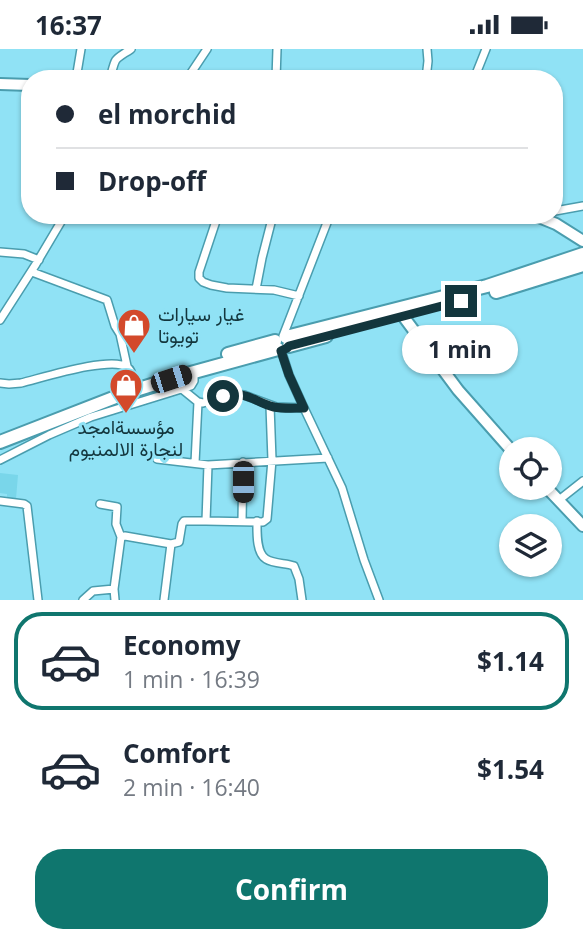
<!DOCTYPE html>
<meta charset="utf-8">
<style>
:root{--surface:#fff;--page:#f2f2f3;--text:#1f2937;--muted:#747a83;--line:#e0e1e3;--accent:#0f766e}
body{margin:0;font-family:"Open Sans",Vazirmatn,sans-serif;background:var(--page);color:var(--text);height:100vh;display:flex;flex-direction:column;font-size:26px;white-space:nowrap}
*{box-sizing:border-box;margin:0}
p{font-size:23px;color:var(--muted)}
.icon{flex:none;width:38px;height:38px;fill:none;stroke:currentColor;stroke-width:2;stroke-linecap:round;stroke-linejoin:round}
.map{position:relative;height:551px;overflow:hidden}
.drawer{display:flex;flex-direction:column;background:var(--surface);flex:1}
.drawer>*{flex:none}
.top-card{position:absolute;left:21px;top:21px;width:542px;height:154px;border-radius:28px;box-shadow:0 2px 5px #0004;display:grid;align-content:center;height:154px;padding:0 35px;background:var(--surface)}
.controls{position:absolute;left:499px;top:388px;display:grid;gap:14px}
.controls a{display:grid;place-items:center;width:63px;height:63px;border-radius:50%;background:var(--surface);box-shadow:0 2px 5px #0004;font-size:35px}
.end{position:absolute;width:32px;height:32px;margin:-16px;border:9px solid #13363d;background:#fff;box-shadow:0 0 0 4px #fff}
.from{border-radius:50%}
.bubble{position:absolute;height:49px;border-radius:24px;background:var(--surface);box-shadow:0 2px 5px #0004;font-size:23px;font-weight:700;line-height:49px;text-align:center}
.car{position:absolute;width:21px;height:42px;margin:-21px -10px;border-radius:9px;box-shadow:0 0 5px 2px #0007;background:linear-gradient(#222 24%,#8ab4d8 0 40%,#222 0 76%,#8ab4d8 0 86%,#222 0)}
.top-card b{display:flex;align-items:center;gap:24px;height:66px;font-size:26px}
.top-card b+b{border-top:2px solid var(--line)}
.top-card i{width:18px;height:18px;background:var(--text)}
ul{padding:12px 0 0;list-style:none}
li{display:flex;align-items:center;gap:21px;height:98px;margin:0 14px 10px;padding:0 21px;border:4px solid transparent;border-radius:28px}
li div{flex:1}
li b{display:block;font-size:26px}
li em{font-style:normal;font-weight:700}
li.active{border-color:var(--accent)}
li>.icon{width:63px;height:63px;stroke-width:1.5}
.cta{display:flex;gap:14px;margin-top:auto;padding:14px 35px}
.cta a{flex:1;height:80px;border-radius:28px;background:var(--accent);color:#fff;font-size:28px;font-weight:700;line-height:80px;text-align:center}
.status{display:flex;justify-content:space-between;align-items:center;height:49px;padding:0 35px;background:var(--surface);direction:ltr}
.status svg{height:19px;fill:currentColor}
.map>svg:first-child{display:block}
.built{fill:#79d6ea}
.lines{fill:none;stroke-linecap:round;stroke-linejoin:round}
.street-casing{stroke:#4a9dae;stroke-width:10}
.secondary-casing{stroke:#4a9dae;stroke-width:14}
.primary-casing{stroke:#4a9dae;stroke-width:16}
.street{stroke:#fff;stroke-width:7}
.secondary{stroke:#fff;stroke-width:10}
.primary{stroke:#fff;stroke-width:12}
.route{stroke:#13363d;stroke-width:9}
.labels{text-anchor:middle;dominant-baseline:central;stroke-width:6;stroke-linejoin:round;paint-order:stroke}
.poi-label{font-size:19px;fill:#13363d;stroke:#90e2f5;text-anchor:start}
</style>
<div class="status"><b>16:37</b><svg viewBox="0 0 49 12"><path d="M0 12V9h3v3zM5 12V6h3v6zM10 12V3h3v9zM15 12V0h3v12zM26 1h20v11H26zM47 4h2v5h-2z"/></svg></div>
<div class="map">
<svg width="583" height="551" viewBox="0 0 583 551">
<rect width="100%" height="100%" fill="#90e2f5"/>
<!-- built -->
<path class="built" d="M0,424l18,2 -2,24 -9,-1v-4l-7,-1z"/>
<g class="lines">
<defs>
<path id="street" d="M76,30l5,-30
M110,30c6,-23 3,-18 21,-30
M187,30l20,-30
M276,30l1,-30
M426,30l2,-18 -1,-12
M474,30l12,-30
M555,162l28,-5
M218,166l-19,57v6l4,4 8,3 16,3 47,2 25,6
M0,203l24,2 15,6
M32,223l75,28 8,26 5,8 7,32
M256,240l6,-31 11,-43
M0,271l36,-56 29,-49
M283,287l47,-121
M281,301l8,25 15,33 38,80 22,72 15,40
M0,334l9,1 12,-1c21,-5 89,-27 106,-16 5,3 5,9 7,15
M182,340l16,13 5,1 30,-9 11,1 32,12 28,1
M157,410l51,6
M0,411l49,-25 42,-18 100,-31 3,-5v-9
M195,414l3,-61
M559,451l24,-19
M0,452l24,3 3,2 11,94
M100,455l17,3 -1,17 5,13
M206,472l57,1 4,-3 5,-59 -2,-54
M242,472l1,-59
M257,472c0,11 -1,32 9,38 8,5 20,4 28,7l5,13 3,21
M83,551l10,-9 21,-2
M115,551l-1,-11 7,-52 4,-1 46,8 8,-2 3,-18 2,-3h22l2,-56 120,-7
M164,551l7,-56"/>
<path id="secondary" d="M0,35l30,1
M534,166l22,9 27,17
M403,267l55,74 53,60
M547,439l36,38"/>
<path id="primary" d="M496,243l87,-27
M286,288l201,-51 96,-32
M289,297l37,-10
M228,305l47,-13
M0,393l126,-49 61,-19 91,-25"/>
</defs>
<!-- street casing -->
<use href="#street" class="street-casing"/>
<!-- secondary casing -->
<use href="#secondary" class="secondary-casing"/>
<!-- primary casing -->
<use href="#primary" class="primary-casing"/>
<!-- street -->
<use href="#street" class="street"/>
<!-- secondary -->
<use href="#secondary" class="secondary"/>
<!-- primary -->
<use href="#primary" class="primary"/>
</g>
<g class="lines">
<!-- route -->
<path class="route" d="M223,347c27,-5 30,6 51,11 10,2 20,1 30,1l-15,-33 -8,-24 6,-3 2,-2 172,-45"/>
</g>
<!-- icons -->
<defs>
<symbol id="shop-pin" viewBox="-11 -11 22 30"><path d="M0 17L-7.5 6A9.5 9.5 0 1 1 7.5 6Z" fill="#d3492b" stroke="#90e2f5"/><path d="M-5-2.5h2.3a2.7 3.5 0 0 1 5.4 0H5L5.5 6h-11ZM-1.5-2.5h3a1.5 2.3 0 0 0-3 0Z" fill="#fff"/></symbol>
</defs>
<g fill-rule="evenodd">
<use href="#shop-pin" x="115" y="257" width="38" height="52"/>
<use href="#shop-pin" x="107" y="317" width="38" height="52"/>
</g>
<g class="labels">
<!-- poi labels -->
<g class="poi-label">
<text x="158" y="265">غيار سيارات<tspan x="158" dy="22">تويوتا</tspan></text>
<text x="126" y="378" text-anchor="middle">مؤسسةامجد<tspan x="126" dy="22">لنجارة الالمنيوم</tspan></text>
</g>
</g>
</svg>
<div class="controls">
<a><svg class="icon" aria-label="locate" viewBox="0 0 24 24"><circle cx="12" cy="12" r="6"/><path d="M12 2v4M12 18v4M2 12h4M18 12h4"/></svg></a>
<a><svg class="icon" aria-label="layers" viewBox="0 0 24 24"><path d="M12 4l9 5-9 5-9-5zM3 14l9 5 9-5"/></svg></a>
</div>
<i class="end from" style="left:223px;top:347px"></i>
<i class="end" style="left:461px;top:252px"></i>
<div class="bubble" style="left:402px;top:276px;width:116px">1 min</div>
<i class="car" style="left:171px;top:330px;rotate:72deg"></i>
<i class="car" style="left:243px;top:433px;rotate:180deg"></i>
<div class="top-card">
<b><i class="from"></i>el morchid</b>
<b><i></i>Drop-off</b>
</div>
</div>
<section class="drawer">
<ul>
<li class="active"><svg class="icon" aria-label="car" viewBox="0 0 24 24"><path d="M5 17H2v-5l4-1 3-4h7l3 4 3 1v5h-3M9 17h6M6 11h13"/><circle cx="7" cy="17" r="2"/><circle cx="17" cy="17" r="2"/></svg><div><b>Economy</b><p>1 min · 16:39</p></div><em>$1.14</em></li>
<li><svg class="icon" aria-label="car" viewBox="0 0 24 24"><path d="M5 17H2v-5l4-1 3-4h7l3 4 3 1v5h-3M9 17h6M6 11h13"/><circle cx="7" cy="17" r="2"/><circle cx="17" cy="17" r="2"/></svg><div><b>Comfort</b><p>2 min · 16:40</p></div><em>$1.54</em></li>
</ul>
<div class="cta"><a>Confirm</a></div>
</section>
